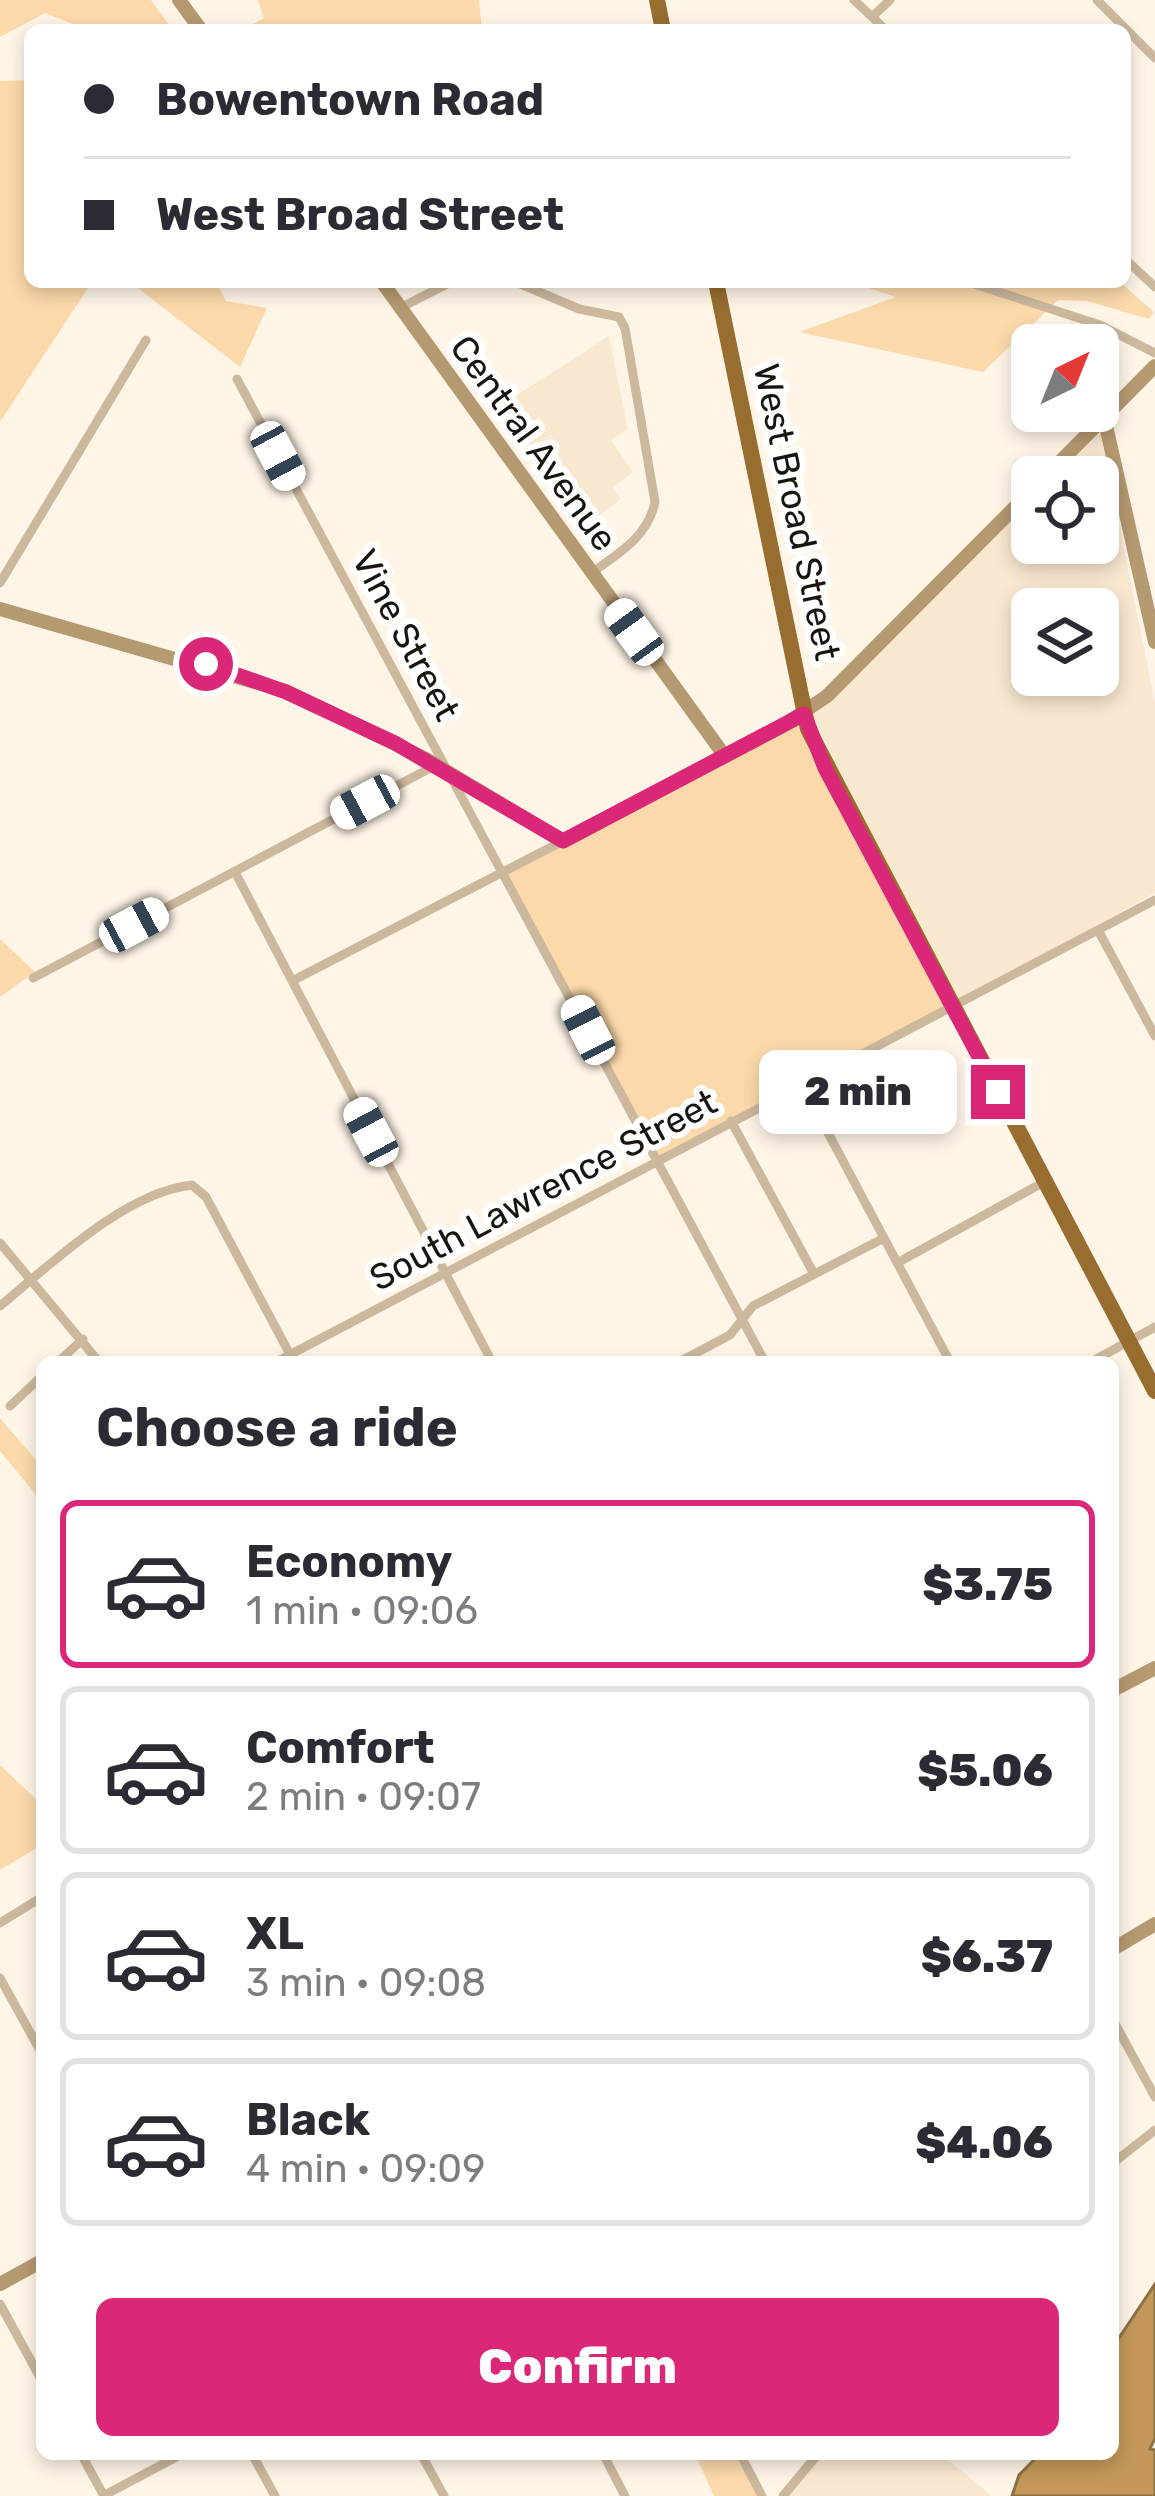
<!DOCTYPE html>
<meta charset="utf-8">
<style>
:root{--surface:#fff;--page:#f2f2f3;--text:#2b2b33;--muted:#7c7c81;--line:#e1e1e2;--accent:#db2777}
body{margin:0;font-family:Rubik,sans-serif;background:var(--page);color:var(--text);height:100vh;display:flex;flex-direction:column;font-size:45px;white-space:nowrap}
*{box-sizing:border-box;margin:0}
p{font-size:39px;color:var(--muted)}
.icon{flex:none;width:66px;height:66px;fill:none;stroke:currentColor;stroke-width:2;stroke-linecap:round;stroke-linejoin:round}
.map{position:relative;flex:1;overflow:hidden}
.details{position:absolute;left:36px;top:1356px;width:1083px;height:1104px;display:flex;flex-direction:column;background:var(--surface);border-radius:18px;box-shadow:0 6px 18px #0003}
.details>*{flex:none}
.banner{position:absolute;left:24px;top:24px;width:1107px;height:264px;border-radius:18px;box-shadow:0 6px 18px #0003;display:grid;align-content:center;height:264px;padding:0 60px;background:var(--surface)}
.needle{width:78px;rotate:43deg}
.buttons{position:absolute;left:1011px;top:324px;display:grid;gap:24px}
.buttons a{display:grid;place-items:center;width:108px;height:108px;border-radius:18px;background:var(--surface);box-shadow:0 6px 18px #0003;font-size:60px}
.end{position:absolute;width:54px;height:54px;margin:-27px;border:15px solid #db2777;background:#fff;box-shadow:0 0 0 6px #fff}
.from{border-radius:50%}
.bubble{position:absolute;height:84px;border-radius:18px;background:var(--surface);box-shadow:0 6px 18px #0003;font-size:39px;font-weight:800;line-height:84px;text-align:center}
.car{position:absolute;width:36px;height:72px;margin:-36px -18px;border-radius:15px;box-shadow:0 0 9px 3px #0007;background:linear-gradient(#fff 24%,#345 0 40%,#fff 0 76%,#345 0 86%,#fff 0)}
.banner b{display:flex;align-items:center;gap:42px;height:114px;font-size:45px}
.banner b+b{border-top:3px solid var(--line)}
.banner i{width:30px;height:30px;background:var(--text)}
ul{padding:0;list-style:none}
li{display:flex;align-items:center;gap:36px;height:168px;margin:0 24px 18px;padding:0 36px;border:6px solid var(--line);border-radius:18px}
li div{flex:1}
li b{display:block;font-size:45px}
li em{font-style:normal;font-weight:800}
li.on{border-color:var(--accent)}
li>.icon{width:108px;height:108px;stroke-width:1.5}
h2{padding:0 60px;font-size:54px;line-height:144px}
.cta{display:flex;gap:24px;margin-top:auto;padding:24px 60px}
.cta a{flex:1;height:138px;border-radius:18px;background:var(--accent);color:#fff;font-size:48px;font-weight:800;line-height:138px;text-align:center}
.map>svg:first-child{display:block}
.built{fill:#f9e8d0;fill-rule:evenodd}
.green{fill:#fbd9aa}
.water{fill:#c3985a;stroke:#907043;stroke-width:3}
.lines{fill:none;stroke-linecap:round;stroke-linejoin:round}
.street{stroke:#cbb89d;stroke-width:9}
.secondary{stroke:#b59970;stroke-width:14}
.highway{stroke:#976e2f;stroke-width:16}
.route{stroke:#db2777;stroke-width:15}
.labels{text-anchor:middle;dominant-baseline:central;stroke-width:12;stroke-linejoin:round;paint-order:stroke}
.street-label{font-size:36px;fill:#18140e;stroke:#fff}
</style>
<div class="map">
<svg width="1155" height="2496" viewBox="0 0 1155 2496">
<rect width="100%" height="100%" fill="#fff5e7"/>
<!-- built -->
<path class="built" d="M609,336l19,93 -17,11 22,32 -20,15 8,12 -41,31 -85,-121z
M1104,417l7,65 44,221v190l-204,113 -147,-292 228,-224v53h66v-66h-53zM1032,609h66v66h-66z
M818,2454h123l51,42h-209z"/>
<!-- green -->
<path class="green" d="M0,0h151l22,30h-85l-43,-17 -45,24z
M258,0h221l3,30h-240l22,-12z
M30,80v202h62l-92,140v-341z
M130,282h86l10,19 41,7 -27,59z
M850,282h270l34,30 -5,7 -62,-18 -29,-1 -75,72 -184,-40 97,-35z
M804,714l147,292 -294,154 -153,-289z
M0,939l35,33 -35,25z
M0,1418l42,49v35l-42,-51z
M0,1765l42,40v40l-42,25z
M695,2454h46l22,42h-49z"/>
<!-- water -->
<path class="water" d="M1155,2284v154l-5,11 5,1v46h-143l7,-21 21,-21h73v-107z"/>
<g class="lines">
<!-- street -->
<path class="street" d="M854,0l32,30
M1097,0l58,58
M872,17l18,-17
M1125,259l30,28
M516,282l63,27 40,8 6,11 30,174c-7,35 -37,52 -64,71
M968,282l132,43 55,28
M400,308l51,-26
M237,379l528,983
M1098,499l27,13
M0,583l146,-243
M235,872l257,490
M1098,930l57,106
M33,978l403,-213
M292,981l271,-140
M802,1084l148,278
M731,1121l83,153
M0,1243l99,119
M897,1263l147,-81
M0,1306c50,-41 125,-114 192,-121l14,12 88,165
M58,1362l25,-23
M276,1362l879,-462
M679,1362l51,-27 23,-29 131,-68
M1091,1362l64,-35
M10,1406l32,-30
M0,1923l42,-26
M0,1978l42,76
M1113,2020l42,77
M1113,2163l42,-33
M0,2304l42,77
M81,2454l23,42
M252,2454l23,42
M421,2454l23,42
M603,2454l22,42
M740,2454l22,42
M103,2496l79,-42
M783,2496l35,-42"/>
<!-- secondary -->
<path class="secondary" d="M179,0l22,30
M382,282l342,473
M1104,417l51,225
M1045,477l110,-111
M0,609l286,82 140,68 137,82 218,-114 46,-31 205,-206
M1113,1690l42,-22
M1113,1949l42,-25
M0,2284l42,-23"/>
<!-- highway -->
<path class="highway" d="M657,0l6,30
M716,282l92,447 347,662"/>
</g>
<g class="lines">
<!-- route -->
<path class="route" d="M206,664l80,28 109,51 168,98 241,-127 21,54 173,324"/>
</g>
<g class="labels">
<!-- street labels -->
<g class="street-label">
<text transform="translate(534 443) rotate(54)">Central Avenue</text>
<text transform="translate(797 512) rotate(78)">West Broad Street</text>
<text transform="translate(406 635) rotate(62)">Vine Street</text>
<text transform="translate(543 1190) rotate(-28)">South Lawrence Street</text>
</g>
</g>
</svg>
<div class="buttons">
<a><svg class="needle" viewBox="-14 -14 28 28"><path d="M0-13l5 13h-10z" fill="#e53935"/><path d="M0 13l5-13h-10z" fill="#7c7c81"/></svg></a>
<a><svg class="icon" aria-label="locate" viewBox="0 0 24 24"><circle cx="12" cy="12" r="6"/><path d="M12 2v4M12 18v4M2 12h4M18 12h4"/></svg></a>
<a><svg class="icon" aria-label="layers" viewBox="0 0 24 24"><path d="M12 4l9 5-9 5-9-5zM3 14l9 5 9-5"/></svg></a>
</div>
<i class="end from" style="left:206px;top:664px"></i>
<i class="end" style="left:998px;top:1092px"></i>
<div class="bubble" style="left:759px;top:1050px;width:198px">2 min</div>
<i class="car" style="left:278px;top:456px;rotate:152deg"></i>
<i class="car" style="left:634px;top:632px;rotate:324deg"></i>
<i class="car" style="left:365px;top:802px;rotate:242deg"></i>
<i class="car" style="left:134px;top:925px;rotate:62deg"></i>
<i class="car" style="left:588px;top:1030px;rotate:333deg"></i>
<i class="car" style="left:371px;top:1132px;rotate:332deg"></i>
<div class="banner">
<b><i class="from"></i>Bowentown Road</b>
<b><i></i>West Broad Street</b>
</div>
<section class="details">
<h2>Choose a ride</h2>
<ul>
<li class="on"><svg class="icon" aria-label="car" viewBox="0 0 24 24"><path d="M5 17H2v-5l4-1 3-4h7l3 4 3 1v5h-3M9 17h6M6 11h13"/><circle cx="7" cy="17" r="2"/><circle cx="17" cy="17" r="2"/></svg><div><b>Economy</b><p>1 min · 09:06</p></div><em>$3.75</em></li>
<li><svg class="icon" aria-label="car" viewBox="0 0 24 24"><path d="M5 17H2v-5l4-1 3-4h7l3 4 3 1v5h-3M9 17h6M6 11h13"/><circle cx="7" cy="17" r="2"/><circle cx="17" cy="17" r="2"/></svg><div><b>Comfort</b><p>2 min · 09:07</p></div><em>$5.06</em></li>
<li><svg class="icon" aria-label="car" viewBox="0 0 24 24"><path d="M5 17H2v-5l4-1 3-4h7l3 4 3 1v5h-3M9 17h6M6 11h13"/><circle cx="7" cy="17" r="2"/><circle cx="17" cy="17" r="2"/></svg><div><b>XL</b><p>3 min · 09:08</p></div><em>$6.37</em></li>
<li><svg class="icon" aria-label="car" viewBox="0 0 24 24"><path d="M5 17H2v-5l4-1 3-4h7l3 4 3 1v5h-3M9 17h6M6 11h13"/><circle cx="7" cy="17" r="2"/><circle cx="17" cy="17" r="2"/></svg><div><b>Black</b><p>4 min · 09:09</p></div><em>$4.06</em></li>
</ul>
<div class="cta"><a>Confirm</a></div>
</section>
</div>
